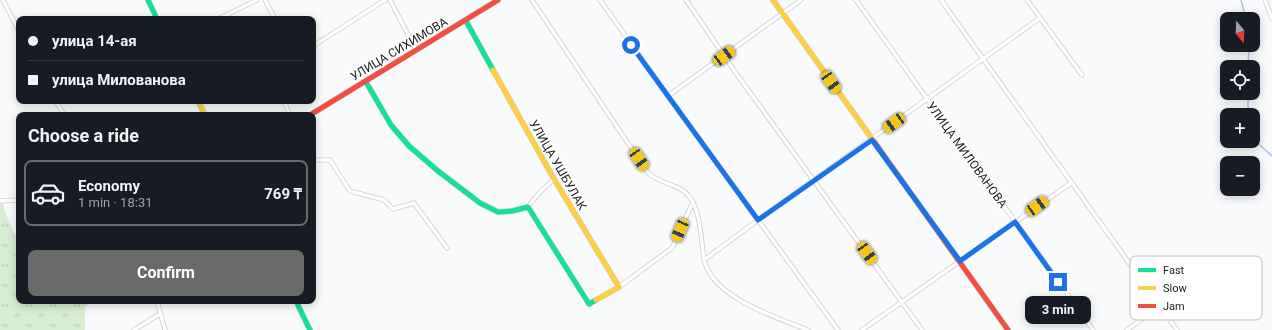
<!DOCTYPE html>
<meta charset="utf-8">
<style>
:root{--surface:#171b24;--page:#242831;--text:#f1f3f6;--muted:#9ea1a6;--line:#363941;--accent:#696a6b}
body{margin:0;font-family:Roboto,sans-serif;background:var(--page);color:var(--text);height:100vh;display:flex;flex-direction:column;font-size:15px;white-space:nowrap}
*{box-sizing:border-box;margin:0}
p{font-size:13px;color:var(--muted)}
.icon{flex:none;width:22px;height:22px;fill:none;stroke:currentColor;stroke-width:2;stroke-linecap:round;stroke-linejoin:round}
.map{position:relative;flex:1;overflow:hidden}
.sheet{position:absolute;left:16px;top:112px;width:300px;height:192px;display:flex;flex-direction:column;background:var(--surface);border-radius:8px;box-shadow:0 2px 10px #0003}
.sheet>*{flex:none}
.guide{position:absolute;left:16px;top:16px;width:300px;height:88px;border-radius:8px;box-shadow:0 2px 10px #0003;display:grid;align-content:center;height:88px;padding:0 12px;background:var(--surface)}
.needle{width:26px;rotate:162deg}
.fabs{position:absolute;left:1220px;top:12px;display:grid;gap:8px}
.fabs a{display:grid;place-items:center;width:40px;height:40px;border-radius:8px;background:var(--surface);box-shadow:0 2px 10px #0003;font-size:20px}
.end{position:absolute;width:18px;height:18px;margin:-9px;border:5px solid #1a73e8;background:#fff;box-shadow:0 0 0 2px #fff}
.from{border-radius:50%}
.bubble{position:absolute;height:28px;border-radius:8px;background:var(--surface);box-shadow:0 2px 10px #0003;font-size:13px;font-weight:700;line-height:28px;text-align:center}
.car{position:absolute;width:12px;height:24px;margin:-12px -6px;border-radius:5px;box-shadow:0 0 3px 1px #0007;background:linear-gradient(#f5c518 24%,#345 0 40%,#f5c518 0 76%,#345 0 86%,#f5c518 0)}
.guide b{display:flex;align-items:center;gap:14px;height:38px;font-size:15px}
.guide b+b{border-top:1px solid var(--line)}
.guide i{width:10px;height:10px;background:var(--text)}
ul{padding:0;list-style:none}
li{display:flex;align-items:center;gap:12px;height:66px;margin:0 8px 6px;padding:0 4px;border:2px solid transparent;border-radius:8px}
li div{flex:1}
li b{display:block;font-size:15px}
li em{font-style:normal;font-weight:700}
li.on{border-color:var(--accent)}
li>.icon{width:36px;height:36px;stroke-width:1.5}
h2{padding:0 12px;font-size:18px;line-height:48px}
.cta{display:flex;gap:8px;margin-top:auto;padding:8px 12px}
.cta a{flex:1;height:46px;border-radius:8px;background:var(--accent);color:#fff;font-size:16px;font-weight:700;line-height:46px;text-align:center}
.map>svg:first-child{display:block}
.grass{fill:url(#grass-tufts)}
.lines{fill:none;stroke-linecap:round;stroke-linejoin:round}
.stream{stroke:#a8c4f1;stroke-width:1.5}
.street-casing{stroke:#cbcccd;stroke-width:5}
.fast-casing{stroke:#cbcccd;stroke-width:6}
.slow-casing{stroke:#cbcccd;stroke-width:6}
.jam-casing{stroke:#cbcccd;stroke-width:6}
.street{stroke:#fefefe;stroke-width:3.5}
.fast{stroke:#16e098;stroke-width:5}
.slow{stroke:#ffcf43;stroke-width:5}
.jam{stroke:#f24e42;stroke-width:5}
.route{stroke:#1a73e8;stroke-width:5}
.labels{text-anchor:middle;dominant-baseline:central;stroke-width:3;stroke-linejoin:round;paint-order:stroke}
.street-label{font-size:12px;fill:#1c1d1d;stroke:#fff}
.key{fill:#fff;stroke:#bbb;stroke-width:1}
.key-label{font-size:11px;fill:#1c1d1d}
</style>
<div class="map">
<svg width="1272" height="330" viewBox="0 0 1272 330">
<defs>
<pattern id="grass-tufts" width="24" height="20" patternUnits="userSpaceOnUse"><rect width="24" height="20" fill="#d8edd1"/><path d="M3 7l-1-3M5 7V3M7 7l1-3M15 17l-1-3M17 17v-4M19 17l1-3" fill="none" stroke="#b9cbb3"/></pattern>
</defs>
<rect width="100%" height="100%" fill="#f8fafb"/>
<!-- grass -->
<path class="grass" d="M0,199l19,46v56h74l-8,6v23h-85z"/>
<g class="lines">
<!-- stream -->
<path class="stream" d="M1241,0l5,19
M1248,67l1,-22
M1248,93v22
M1253,139l19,17"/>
<defs>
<path id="street" d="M3,0l16,31
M265,0l10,19
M390,0l26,50
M532,0l116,173c13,12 33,10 43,26 10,15 10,42 13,60 8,39 72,58 104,71
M600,0l68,96 170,234
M686,0l52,76 184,254
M856,0l237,330
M941,0l236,330
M1027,0l55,75
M1265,0l7,19
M218,19l39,-19
M313,46l72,-46
M668,96l133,-96
M56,101l8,14
M284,101l6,14
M313,157l2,3h15l20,31 34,9 9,9 21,-6 33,45
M0,201l19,-1
M528,207l11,-14 15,-14
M704,260l54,-40 282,-202
M619,287l53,-39 21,-46
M157,301l8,29
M134,330l26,-16
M862,330l209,-147
M1127,330l33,-24"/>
<path id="fast" d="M148,0l9,19
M466,21l27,49
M366,82l25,43 18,21 29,25 42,32 18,9 14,-1 16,-4 61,97 7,-4
M296,301l14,29"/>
<path id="slow" d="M773,0l102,143
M493,70l61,109 65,108 -23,13
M198,101l7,14"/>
<path id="jam" d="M310,115l188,-115
M875,143l133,187"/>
</defs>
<!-- street casing -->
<use href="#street" class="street-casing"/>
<!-- fast casing -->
<use href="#fast" class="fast-casing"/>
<!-- slow casing -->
<use href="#slow" class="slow-casing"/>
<!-- jam casing -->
<use href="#jam" class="jam-casing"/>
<!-- street -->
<use href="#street" class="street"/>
<!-- fast -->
<use href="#fast" class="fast"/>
<!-- slow -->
<use href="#slow" class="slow"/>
<!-- jam -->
<use href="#jam" class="jam"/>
</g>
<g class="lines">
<!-- route -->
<path class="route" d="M631,45l127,175 114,-80 88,121 55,-39 43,60"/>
</g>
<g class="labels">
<!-- street labels -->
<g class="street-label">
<text transform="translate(399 49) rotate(-31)">УЛИЦА СИХИМОВА</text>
<text transform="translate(967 155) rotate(54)">УЛИЦА МИЛОВАНОВА</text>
<text transform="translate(558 165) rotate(60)">УЛИЦА УШБУЛАК</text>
</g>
</g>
<!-- legend -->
<rect x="1130" y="256" width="132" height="64" rx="6" class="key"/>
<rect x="1138" y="268" width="18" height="4" fill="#16e098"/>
<rect x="1138" y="286" width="18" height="4" fill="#ffcf43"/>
<rect x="1138" y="304" width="18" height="4" fill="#f24e42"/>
<g class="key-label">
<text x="1163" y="274">Fast</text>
<text x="1163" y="292">Slow</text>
<text x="1163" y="310">Jam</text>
</g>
</svg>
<div class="fabs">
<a><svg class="needle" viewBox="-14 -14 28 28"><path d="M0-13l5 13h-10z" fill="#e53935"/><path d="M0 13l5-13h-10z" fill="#9ea1a6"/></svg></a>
<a><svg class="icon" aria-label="locate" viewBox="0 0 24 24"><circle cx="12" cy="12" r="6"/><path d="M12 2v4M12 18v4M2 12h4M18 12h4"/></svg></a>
<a>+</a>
<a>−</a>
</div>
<i class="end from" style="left:631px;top:45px"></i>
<i class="end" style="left:1058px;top:282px"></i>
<div class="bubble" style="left:1025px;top:296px;width:66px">3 min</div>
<i class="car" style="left:724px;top:56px;rotate:54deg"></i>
<i class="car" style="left:831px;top:82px;rotate:145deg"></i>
<i class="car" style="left:894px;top:123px;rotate:234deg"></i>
<i class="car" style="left:639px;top:159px;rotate:146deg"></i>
<i class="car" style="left:1037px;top:206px;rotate:55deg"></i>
<i class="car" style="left:680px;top:230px;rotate:203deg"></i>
<i class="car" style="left:867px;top:253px;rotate:144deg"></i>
<div class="guide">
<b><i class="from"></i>улица 14-ая</b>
<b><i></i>улица Милованова</b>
</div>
<section class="sheet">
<h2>Choose a ride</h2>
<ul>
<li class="on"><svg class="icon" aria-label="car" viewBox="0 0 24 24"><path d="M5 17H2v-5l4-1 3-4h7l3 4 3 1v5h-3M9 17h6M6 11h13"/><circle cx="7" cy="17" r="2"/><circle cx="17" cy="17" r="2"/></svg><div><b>Economy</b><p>1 min · 18:31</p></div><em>769 ₸</em></li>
</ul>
<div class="cta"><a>Confirm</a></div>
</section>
</div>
